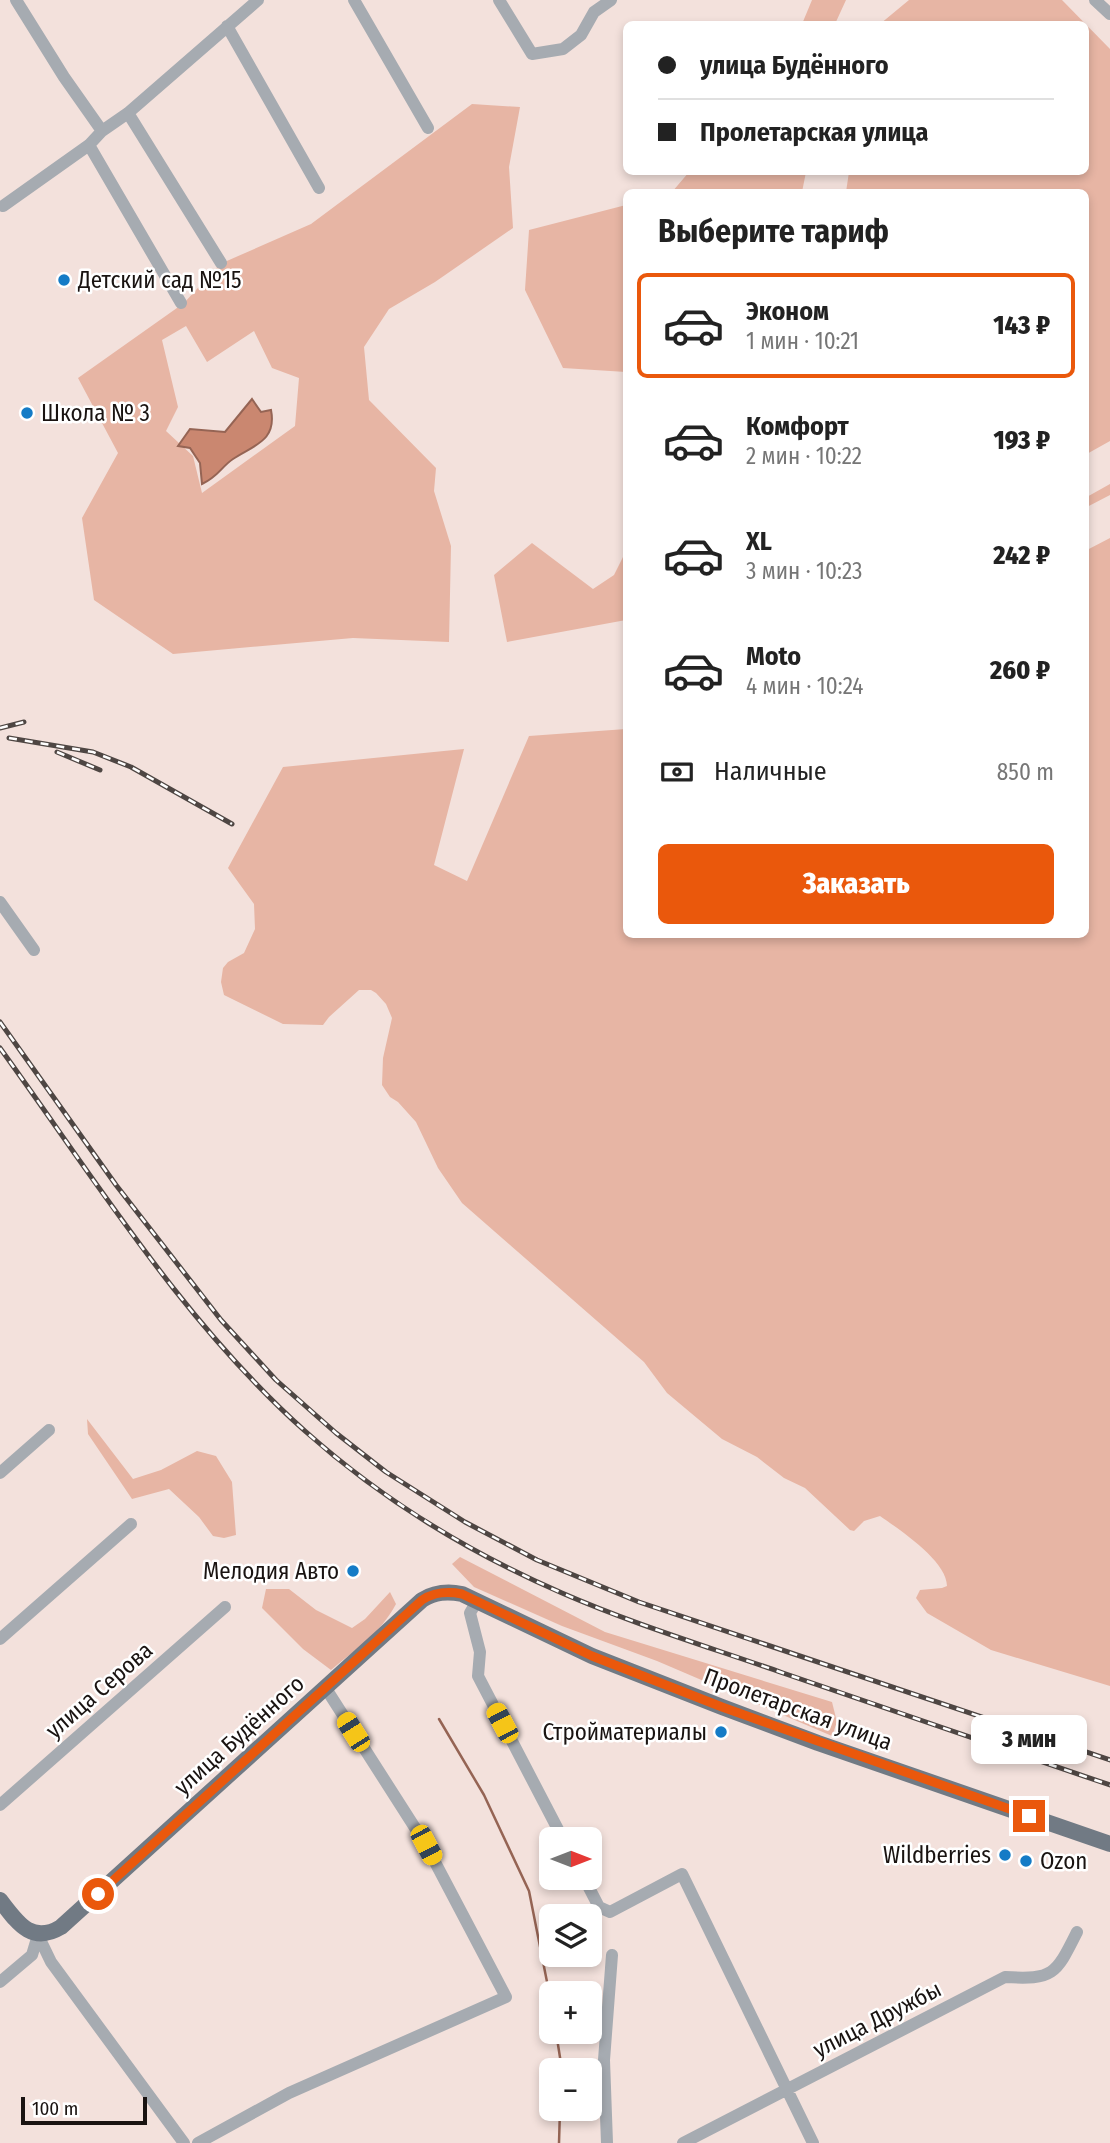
<!DOCTYPE html>
<html lang="ru">
<meta charset="utf-8">
<style>
:root{--surface:#fff;--page:#f2f2f2;--text:#222;--muted:#767676;--line:#e0e0e0;--accent:#ea580c}
body{margin:0;font-family:"Fira Sans Condensed",sans-serif;background:var(--page);color:var(--text);height:100vh;display:flex;flex-direction:column;font-size:26px;white-space:nowrap}
*{box-sizing:border-box;margin:0}
p{font-size:23px;color:var(--muted)}
.icon{flex:none;width:38px;height:38px;fill:none;stroke:currentColor;stroke-width:2;stroke-linecap:round;stroke-linejoin:round}
.map{position:relative;flex:1;overflow:hidden}
.details{position:absolute;left:623px;top:189px;width:466px;height:749px;display:flex;flex-direction:column;background:var(--surface);border-radius:10px;box-shadow:0 4px 10px #0003}
.details>*{flex:none}
.hud{position:absolute;left:623px;top:21px;width:466px;height:154px;border-radius:10px;box-shadow:0 4px 10px #0003;display:grid;align-content:center;height:154px;padding:0 35px;background:var(--surface)}
.needle{width:46px;rotate:90deg}
.tools{position:absolute;left:539px;top:1827px;display:grid;gap:14px}
.tools a{display:grid;place-items:center;width:63px;height:63px;border-radius:10px;background:var(--surface);box-shadow:0 4px 10px #0003;font-size:35px}
.scale{position:absolute;left:21px;bottom:18px;width:126px;box-sizing:border-box;padding-left:7px;border:4px solid #191311;border-top:0;font-size:19px;line-height:24px;white-space:nowrap;color:#191311;-webkit-text-stroke:5px #fff;paint-order:stroke}
.end{position:absolute;width:32px;height:32px;margin:-16px;border:9px solid #ea580c;background:#fff;box-shadow:0 0 0 4px #fff}
.from{border-radius:50%}
.bubble{position:absolute;height:49px;border-radius:10px;background:var(--surface);box-shadow:0 4px 10px #0003;font-size:23px;font-weight:800;line-height:49px;text-align:center}
.car{position:absolute;width:21px;height:42px;margin:-21px -10px;border-radius:9px;box-shadow:0 0 5px 2px #0007;background:linear-gradient(#f5c518 24%,#345 0 40%,#f5c518 0 76%,#345 0 86%,#f5c518 0)}
.hud b{display:flex;align-items:center;gap:24px;height:66px;font-size:26px}
.hud b+b{border-top:2px solid var(--line)}
.hud i{width:18px;height:18px;background:var(--text)}
ul{padding:0;list-style:none}
li{display:flex;align-items:center;gap:21px;height:105px;margin:0 14px 10px;padding:0 21px;border:4px solid transparent;border-radius:10px}
li div{flex:1}
li b{display:block;font-size:26px}
li em{font-style:normal;font-weight:800}
li.selected{border-color:var(--accent)}
li>.icon{width:63px;height:63px;stroke-width:1.5}
h2{padding:0 35px;font-size:32px;line-height:84px}
.pay{display:flex;align-items:center;gap:18px;height:77px;padding:0 35px;font-size:26px}
.pay p{margin-inline-start:auto}
.action{display:flex;gap:14px;margin-top:auto;padding:14px 35px}
.action a{flex:1;height:80px;border-radius:10px;background:var(--accent);color:#fff;font-size:28px;font-weight:800;line-height:80px;text-align:center}
.map>svg:first-child{display:block}
.green{fill:#e7b5a4;fill-rule:evenodd}
.water{fill:#ca8770;stroke:#956454;stroke-width:2}
.lines{fill:none;stroke-linecap:round;stroke-linejoin:round}
.stream{stroke:#956454;stroke-width:2.5}
.minor{stroke:#a6abb1;stroke-width:12}
.major{stroke:#717a84;stroke-width:16}
.rail-casing{stroke:#4e4643;stroke-width:5}
.rail{stroke:#fff;stroke-width:2.5;stroke-dasharray:8;stroke-linecap:butt}
.route{stroke:#ea580c;stroke-width:9}
.poi-dot{fill:#147bc6;stroke:#fff;stroke-width:2.5}
.labels{text-anchor:middle;dominant-baseline:central;stroke-width:5;stroke-linejoin:round;paint-order:stroke}
.poi-label{font-size:23px;fill:#191311;stroke:#fff;text-anchor:start}
.street-label{font-size:23px;fill:#191311;stroke:#fff}
</style>
<div class="map">
<svg width="1110" height="2143" viewBox="0 0 1110 2143">
<rect width="100%" height="100%" fill="#f3e1dc"/>
<!-- green -->
<path class="green" d="M812,0h34l-11,24h-33z
M909,0h153l48,49v392l-25,14v-263h-239l3,-20h236v-148h-205z
M472,104l48,3 -11,60 4,61 -78,54 -46,27 -25,38 5,53 67,68 -2,23 17,55 -2,96 -96,-4 -180,16 -79,-54 -12,-82 36,-65 -40,-75 106,-75 36,-39 91,-40zM186,326l21,36 47,-31 18,37 27,10 -4,48 -93,67 -9,-37 -27,-25 12,-24 -16,-67z
M689,172h117l-4,20h-130z
M626,205v167l-63,-4 -38,-78 4,-60z
M1110,484v11l-25,13v-10z
M1110,538v1148l-119,-36 -64,-37 -11,-15 4,-8 22,-2 5,-2c0,-25 -47,-56 -67,-70l-16,5 -10,10 -4,-1 -45,-42 -21,-10 -27,-21 -35,-18 -55,-46 -23,-31 -182,-159 -24,-35 -22,-46 -18,-20 -8,-5 -8,-12 1,-27 9,-40 -6,-14 -10,-11 -5,-3h-12l-30,27 -6,8 -40,-1 -59,-29 -3,-13 2,-14 5,-6 16,-9 11,-24 -1,-25 -26,-36 55,-101 181,-18 -30,116 33,16 62,-145 97,-7v205h459v-383z
M532,543l61,46 21,-14 12,-24v69l-119,22 -13,-67z
M87,1419l46,60 28,-9 36,-19 19,5 16,26 4,53 -12,3 -11,-2 -14,-19 -30,-28 -37,10 -44,-65z
M460,1557l145,75 227,70 5,20 -5,14 -175,-75 -95,-35 -88,-39 -22,-23z
M266,1589h23l27,21 36,18 13,-9 25,-27 6,12c-16,30 -39,44 -65,66l-28,-21 -41,-41z"/>
<!-- water -->
<path class="water" d="M252,399l9,13 10,-2c6,31 -17,35 -38,49 -12,8 -14,17 -31,25l-2,-21 -10,-15 -12,-2 12,-17 35,3z"/>
<g class="lines">
<!-- stream -->
<path class="stream" d="M439,1719l45,76 45,96 22,111
M556,2032l6,38
M559,2143l1,-34"/>
<!-- minor -->
<path class="minor" d="M16,0l48,77 38,54
M354,0l74,128
M499,0l33,54 31,-5 18,-14 13,-23 17,-12
M1095,0l15,14
M227,26l92,162
M128,113l93,150
M89,145l92,158
M3,206l86,-61 13,-14 26,-18 130,-113
M0,902l34,48
M0,1473l49,-43
M477,1601l-7,12 10,39 -2,24 85,163
M0,1639l131,-115
M0,1805l225,-198
M584,1878l15,29 11,5 72,-38 131,269
M38,1935l13,27 133,181
M0,1982l32,-27 6,-20
M198,2143l91,-50 217,-96 -80,-152 -101,-158
M607,2143l-3,-83 8,-105
M683,2143l322,-166c49,3 51,-3 72,-45"/>
<!-- major -->
<path class="major" d="M0,1900c17,22 31,45 61,27l361,-327c13,-8 25,-9 40,-6l130,62 130,51 96,36 292,101"/>
<defs>
<path id="rail" d="M0,728l24,-6
M9,738l84,14 38,15 101,57
M57,752l43,18
M0,1022l116,163 105,135 55,60 60,53 50,39 79,50 72,38 102,42 471,158
M0,1048c95,131 183,274 305,383 75,67 165,122 257,162 71,31 147,54 221,80 109,37 218,75 327,112"/>
</defs>
<!-- rail casing -->
<use href="#rail" class="rail-casing"/>
<!-- rail -->
<use href="#rail" class="rail"/>
</g>
<g class="lines">
<!-- route -->
<path class="route" d="M98,1894l324,-294c13,-8 25,-9 40,-6l130,62 130,51 307,109"/>
</g>
<!-- markers -->
<g class="poi-dot">
<circle cx="64" cy="280" r="7"/>
<circle cx="27" cy="413" r="7"/>
<circle cx="353" cy="1571" r="7"/>
<circle cx="721" cy="1732" r="7"/>
<circle cx="1005" cy="1855" r="7"/>
<circle cx="1026" cy="1861" r="7"/>
</g>
<g class="labels">
<!-- poi labels -->
<g class="poi-label">
<text x="78" y="280">Детский сад №15</text>
<text x="41" y="413">Школа № 3</text>
<text x="339" y="1571" text-anchor="end">Мелодия Авто</text>
<text x="707" y="1732" text-anchor="end">Стройматериалы</text>
<text x="991" y="1855" text-anchor="end">Wildberries</text>
<text x="1040" y="1861">Ozon</text>
</g>
<!-- street labels -->
<g class="street-label">
<text transform="translate(99 1690) rotate(-41)">улица Серова</text>
<text transform="translate(798 1709) rotate(20)">Пролетарская улица</text>
<text transform="translate(239 1735) rotate(-42)">улица Будённого</text>
<text transform="translate(877 2019) rotate(-27)">улица Дружбы</text>
</g>
</g>
</svg>
<div class="tools">
<a><svg class="needle" viewBox="-14 -14 28 28"><path d="M0-13l5 13h-10z" fill="#e53935"/><path d="M0 13l5-13h-10z" fill="#767676"/></svg></a>
<a><svg class="icon" aria-label="layers" viewBox="0 0 24 24"><path d="M12 4l9 5-9 5-9-5zM3 14l9 5 9-5"/></svg></a>
<a>+</a>
<a>−</a>
</div>
<div class="scale">100 m</div>
<i class="end from" style="left:98px;top:1894px"></i>
<i class="end" style="left:1029px;top:1816px"></i>
<div class="bubble" style="left:971px;top:1715px;width:116px">3 мин</div>
<i class="car" style="left:502px;top:1723px;rotate:332deg"></i>
<i class="car" style="left:353px;top:1732px;rotate:328deg"></i>
<i class="car" style="left:426px;top:1845px;rotate:152deg"></i>
<div class="hud">
<b><i class="from"></i>улица Будённого</b>
<b><i></i>Пролетарская улица</b>
</div>
<section class="details">
<h2>Выберите тариф</h2>
<ul>
<li class="selected"><svg class="icon" aria-label="car" viewBox="0 0 24 24"><path d="M5 17H2v-5l4-1 3-4h7l3 4 3 1v5h-3M9 17h6M6 11h13"/><circle cx="7" cy="17" r="2"/><circle cx="17" cy="17" r="2"/></svg><div><b>Эконом</b><p>1 мин · 10:21</p></div><em>143 ₽</em></li>
<li><svg class="icon" aria-label="car" viewBox="0 0 24 24"><path d="M5 17H2v-5l4-1 3-4h7l3 4 3 1v5h-3M9 17h6M6 11h13"/><circle cx="7" cy="17" r="2"/><circle cx="17" cy="17" r="2"/></svg><div><b>Комфорт</b><p>2 мин · 10:22</p></div><em>193 ₽</em></li>
<li><svg class="icon" aria-label="car" viewBox="0 0 24 24"><path d="M5 17H2v-5l4-1 3-4h7l3 4 3 1v5h-3M9 17h6M6 11h13"/><circle cx="7" cy="17" r="2"/><circle cx="17" cy="17" r="2"/></svg><div><b>XL</b><p>3 мин · 10:23</p></div><em>242 ₽</em></li>
<li><svg class="icon" aria-label="car" viewBox="0 0 24 24"><path d="M5 17H2v-5l4-1 3-4h7l3 4 3 1v5h-3M9 17h6M6 11h13"/><circle cx="7" cy="17" r="2"/><circle cx="17" cy="17" r="2"/></svg><div><b>Moto</b><p>4 мин · 10:24</p></div><em>260 ₽</em></li>
</ul>
<div class="pay"><svg class="icon" aria-label="cash" viewBox="0 0 24 24"><path d="M3 7h18v10H3z"/><circle cx="12" cy="12" r="2"/></svg>Наличные<p>850 m</p></div>
<div class="action"><a>Заказать</a></div>
</section>
</div>
